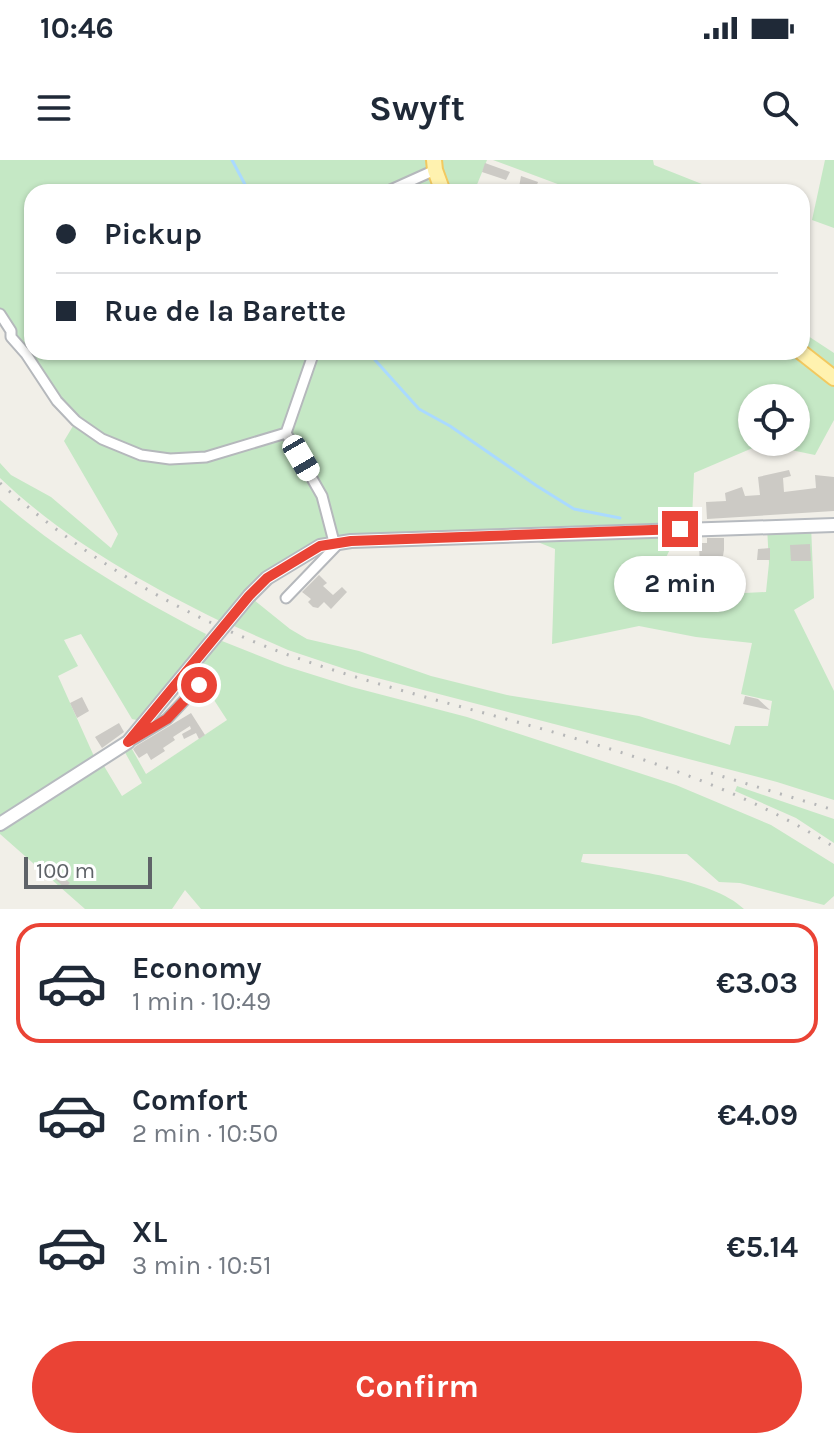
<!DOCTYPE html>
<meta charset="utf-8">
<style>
:root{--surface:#fff;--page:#f6f6f7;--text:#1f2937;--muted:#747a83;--line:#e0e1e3;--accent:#ea4335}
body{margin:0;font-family:Karla,sans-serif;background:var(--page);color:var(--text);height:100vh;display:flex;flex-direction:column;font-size:30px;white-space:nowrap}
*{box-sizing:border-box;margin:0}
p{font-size:26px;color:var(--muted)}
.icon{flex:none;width:44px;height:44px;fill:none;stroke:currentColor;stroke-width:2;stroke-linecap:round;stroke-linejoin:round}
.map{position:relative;height:749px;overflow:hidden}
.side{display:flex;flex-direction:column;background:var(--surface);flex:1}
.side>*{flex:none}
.hud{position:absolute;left:24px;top:24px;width:786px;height:176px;border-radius:24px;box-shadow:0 2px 6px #0004;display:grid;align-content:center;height:176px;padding:0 32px;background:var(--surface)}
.buttons{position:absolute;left:738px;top:224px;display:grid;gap:16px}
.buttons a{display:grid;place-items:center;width:72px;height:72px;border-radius:50%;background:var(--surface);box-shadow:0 2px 6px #0004;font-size:40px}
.scale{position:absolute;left:24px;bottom:20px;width:128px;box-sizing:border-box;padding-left:8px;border:4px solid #5f6368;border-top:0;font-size:22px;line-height:28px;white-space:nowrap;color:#5f6368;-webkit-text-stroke:6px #fff;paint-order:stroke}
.end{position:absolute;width:36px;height:36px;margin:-18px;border:10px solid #ea4335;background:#fff;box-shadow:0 0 0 4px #fff}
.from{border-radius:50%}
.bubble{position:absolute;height:56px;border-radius:28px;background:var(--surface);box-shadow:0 2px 6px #0004;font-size:26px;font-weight:700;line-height:56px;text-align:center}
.car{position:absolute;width:24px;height:48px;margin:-24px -12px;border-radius:10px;box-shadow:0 0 6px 2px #0007;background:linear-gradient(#fff 24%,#345 0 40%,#fff 0 76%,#345 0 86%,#fff 0)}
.hud b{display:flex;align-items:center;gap:28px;height:76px;font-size:30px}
.hud b+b{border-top:2px solid var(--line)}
.hud i{width:20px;height:20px;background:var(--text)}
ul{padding:14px 0 0;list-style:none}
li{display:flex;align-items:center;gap:24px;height:120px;margin:0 16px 12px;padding:0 16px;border:4px solid transparent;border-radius:24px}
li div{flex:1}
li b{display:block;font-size:30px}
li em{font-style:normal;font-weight:700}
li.selected{border-color:var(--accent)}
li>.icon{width:72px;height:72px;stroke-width:1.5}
.primary-button{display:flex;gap:16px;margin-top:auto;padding:16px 32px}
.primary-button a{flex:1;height:92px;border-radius:48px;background:var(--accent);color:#fff;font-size:32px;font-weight:700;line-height:92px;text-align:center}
.status{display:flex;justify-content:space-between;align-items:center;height:56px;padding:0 40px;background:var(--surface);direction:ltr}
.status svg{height:22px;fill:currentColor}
header{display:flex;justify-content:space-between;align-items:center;height:104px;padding:0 32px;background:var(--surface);font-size:36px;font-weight:700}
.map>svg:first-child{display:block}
.green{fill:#c5e8c5;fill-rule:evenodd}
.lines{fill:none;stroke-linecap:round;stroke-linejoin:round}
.stream{stroke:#aadaff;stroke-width:3}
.building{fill:#cccac5}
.street-casing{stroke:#b5b8bc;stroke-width:13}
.secondary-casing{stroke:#b6babf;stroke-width:16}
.primary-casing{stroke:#f2c960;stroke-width:18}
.street{stroke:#fff;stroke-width:9}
.secondary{stroke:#fff;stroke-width:12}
.primary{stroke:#fff2af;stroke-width:14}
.rail{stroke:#b6b7b8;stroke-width:3;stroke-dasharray:2 10;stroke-linecap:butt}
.route{stroke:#ea4335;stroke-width:10}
</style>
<div class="status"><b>10:46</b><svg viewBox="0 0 49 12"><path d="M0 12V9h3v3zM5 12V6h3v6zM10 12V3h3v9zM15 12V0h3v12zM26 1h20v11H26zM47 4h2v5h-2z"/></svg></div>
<header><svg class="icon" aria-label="menu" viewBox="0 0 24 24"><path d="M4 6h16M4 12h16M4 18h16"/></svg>Swyft<svg class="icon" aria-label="search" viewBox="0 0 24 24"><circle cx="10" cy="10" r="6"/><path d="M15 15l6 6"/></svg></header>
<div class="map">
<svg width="834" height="749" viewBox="0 0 834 749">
<rect width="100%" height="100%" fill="#f1efe8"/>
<!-- green -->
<path class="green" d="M0,0h487l-13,32h-442v160h770v-20l32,21v67l-19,35 -53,-11 -68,29 -2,46 27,9 -39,1 -34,69 120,-6 3,-29 -2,-36 44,-2 3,73 -20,12 40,81v109l-57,-18 -423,-110 -66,-22 -54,-24 13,-28 -27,23c-79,-39 -156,-82 -220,-143v-15l11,12 40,22 60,51 7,-14 -54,-93 12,-20 -76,-100zM752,238h44v44h-44zM518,374l37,15 -3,95 87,-18 57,11 56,6 -11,51 31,7 -4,25h-33l-5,19 -91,-29 -132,-21 -76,-19 -72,-25 -52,-12 -17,-10 -41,-33 85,-54z
M493,0h160l1,5 68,27h-143z
M825,0h9v68l-22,-8z
M0,340c62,54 133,96 206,134l-13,30 29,-23 63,25 67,21 115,30 209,68 95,40 63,39v32l-10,9 -84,-22 -21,-1 -32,-28h-104l-2,8c44,8 131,16 163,47h-543l-16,-19 -13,19h-87l-85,-75zM81,474l51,85 14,3 46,-56 35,54 -81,54 -18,-32 -6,5 20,36 -20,13 -21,-35 -4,2 -39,-87 20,-10 -14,-26z
M737,626l97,33v24l-38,-25 -61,-27z"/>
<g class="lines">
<!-- stream -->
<path class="stream" d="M232,0l17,32
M372,192l3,8 44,49 31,17 87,60 37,23 46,9"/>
</g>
<!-- building -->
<path class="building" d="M485,3l25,9 -4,8 -24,-8z
M521,16l17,6 -3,8 -3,2 -13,-5z
M789,310l2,6 -8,2 1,14 32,-4 -1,-13 19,2v34l-127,8 -1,-17 20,-1 -1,-8 17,-6 3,9 15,-1 -2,-18z
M707,378h17v12l-1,6h-4l1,22 -3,1v4l-23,-1v-10h6l-1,-29h8z
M810,384l1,17h-20l-1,-16z
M770,388v12h-13l1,-11z
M319,415l8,8 -4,3 10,9 9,-8 5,5 -16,17 -7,-7 -6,6 -5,-1 -5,-5 3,-3 -9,-7z
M745,536l13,3 12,11 -27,-6z
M82,537l7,14 -12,7 -7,-15z
M191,553l14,22 -6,4 -3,-6 -12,6 -2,-5 9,-5 -1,-3 -17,11 2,3 -12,8 2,3 -14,9 -4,-7 -8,5 -6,-9 3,-3z
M119,563l5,9 -22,16 -7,-11z
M50,706l20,17 -5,5 -19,-17z"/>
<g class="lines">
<defs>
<path id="street" d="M386,32l49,-22
M0,154l11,17v6l15,17 31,47 19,20 26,18 39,16 29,4 36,-2 80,-24
M286,273l36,63 12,46
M286,273l28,-81
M286,438l53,-55
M134,579l33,-20 32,-34"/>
<path id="secondary" d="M0,664l128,-82 121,-146 18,-18 53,-32 31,-5 483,-16"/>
<path id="primary" d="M434,0l1,10 8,22
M801,192l33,26"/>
</defs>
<!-- street casing -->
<use href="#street" class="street-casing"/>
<!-- secondary casing -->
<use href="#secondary" class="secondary-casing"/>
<!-- primary casing -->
<use href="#primary" class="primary-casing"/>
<!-- street -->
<use href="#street" class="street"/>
<!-- secondary -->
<use href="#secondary" class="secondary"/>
<!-- primary -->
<use href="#primary" class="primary"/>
<!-- rail -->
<path class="rail" d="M0,323c87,78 190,138 300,176 177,61 375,87 534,188
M711,613l123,37"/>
</g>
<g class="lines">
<!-- route -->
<path class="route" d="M199,525l-32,34 -39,23 121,-146 18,-18 53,-32 31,-5 329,-12"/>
</g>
</svg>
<div class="buttons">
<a><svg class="icon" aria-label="locate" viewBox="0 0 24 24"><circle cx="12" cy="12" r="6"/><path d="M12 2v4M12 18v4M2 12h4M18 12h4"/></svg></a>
</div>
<div class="scale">100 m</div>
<i class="end from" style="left:199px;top:525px"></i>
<i class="end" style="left:680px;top:369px"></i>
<div class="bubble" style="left:614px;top:396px;width:132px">2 min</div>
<i class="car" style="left:301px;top:298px;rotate:150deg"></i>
<div class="hud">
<b><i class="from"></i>Pickup</b>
<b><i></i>Rue de la Barette</b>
</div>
</div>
<section class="side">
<ul>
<li class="selected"><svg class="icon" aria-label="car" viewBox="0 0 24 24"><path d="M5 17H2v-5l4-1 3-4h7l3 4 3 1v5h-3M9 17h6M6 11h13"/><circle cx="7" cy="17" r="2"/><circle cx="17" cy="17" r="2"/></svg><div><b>Economy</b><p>1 min · 10:49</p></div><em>€3.03</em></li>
<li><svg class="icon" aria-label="car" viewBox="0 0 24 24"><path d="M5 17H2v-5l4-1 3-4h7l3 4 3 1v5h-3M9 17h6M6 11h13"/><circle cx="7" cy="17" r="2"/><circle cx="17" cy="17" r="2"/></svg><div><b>Comfort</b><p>2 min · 10:50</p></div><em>€4.09</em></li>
<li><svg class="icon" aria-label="car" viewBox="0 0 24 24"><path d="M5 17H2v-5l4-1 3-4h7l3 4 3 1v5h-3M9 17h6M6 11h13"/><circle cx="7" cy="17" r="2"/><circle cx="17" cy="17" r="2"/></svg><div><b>XL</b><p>3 min · 10:51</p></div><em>€5.14</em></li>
</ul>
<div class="primary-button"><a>Confirm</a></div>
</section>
